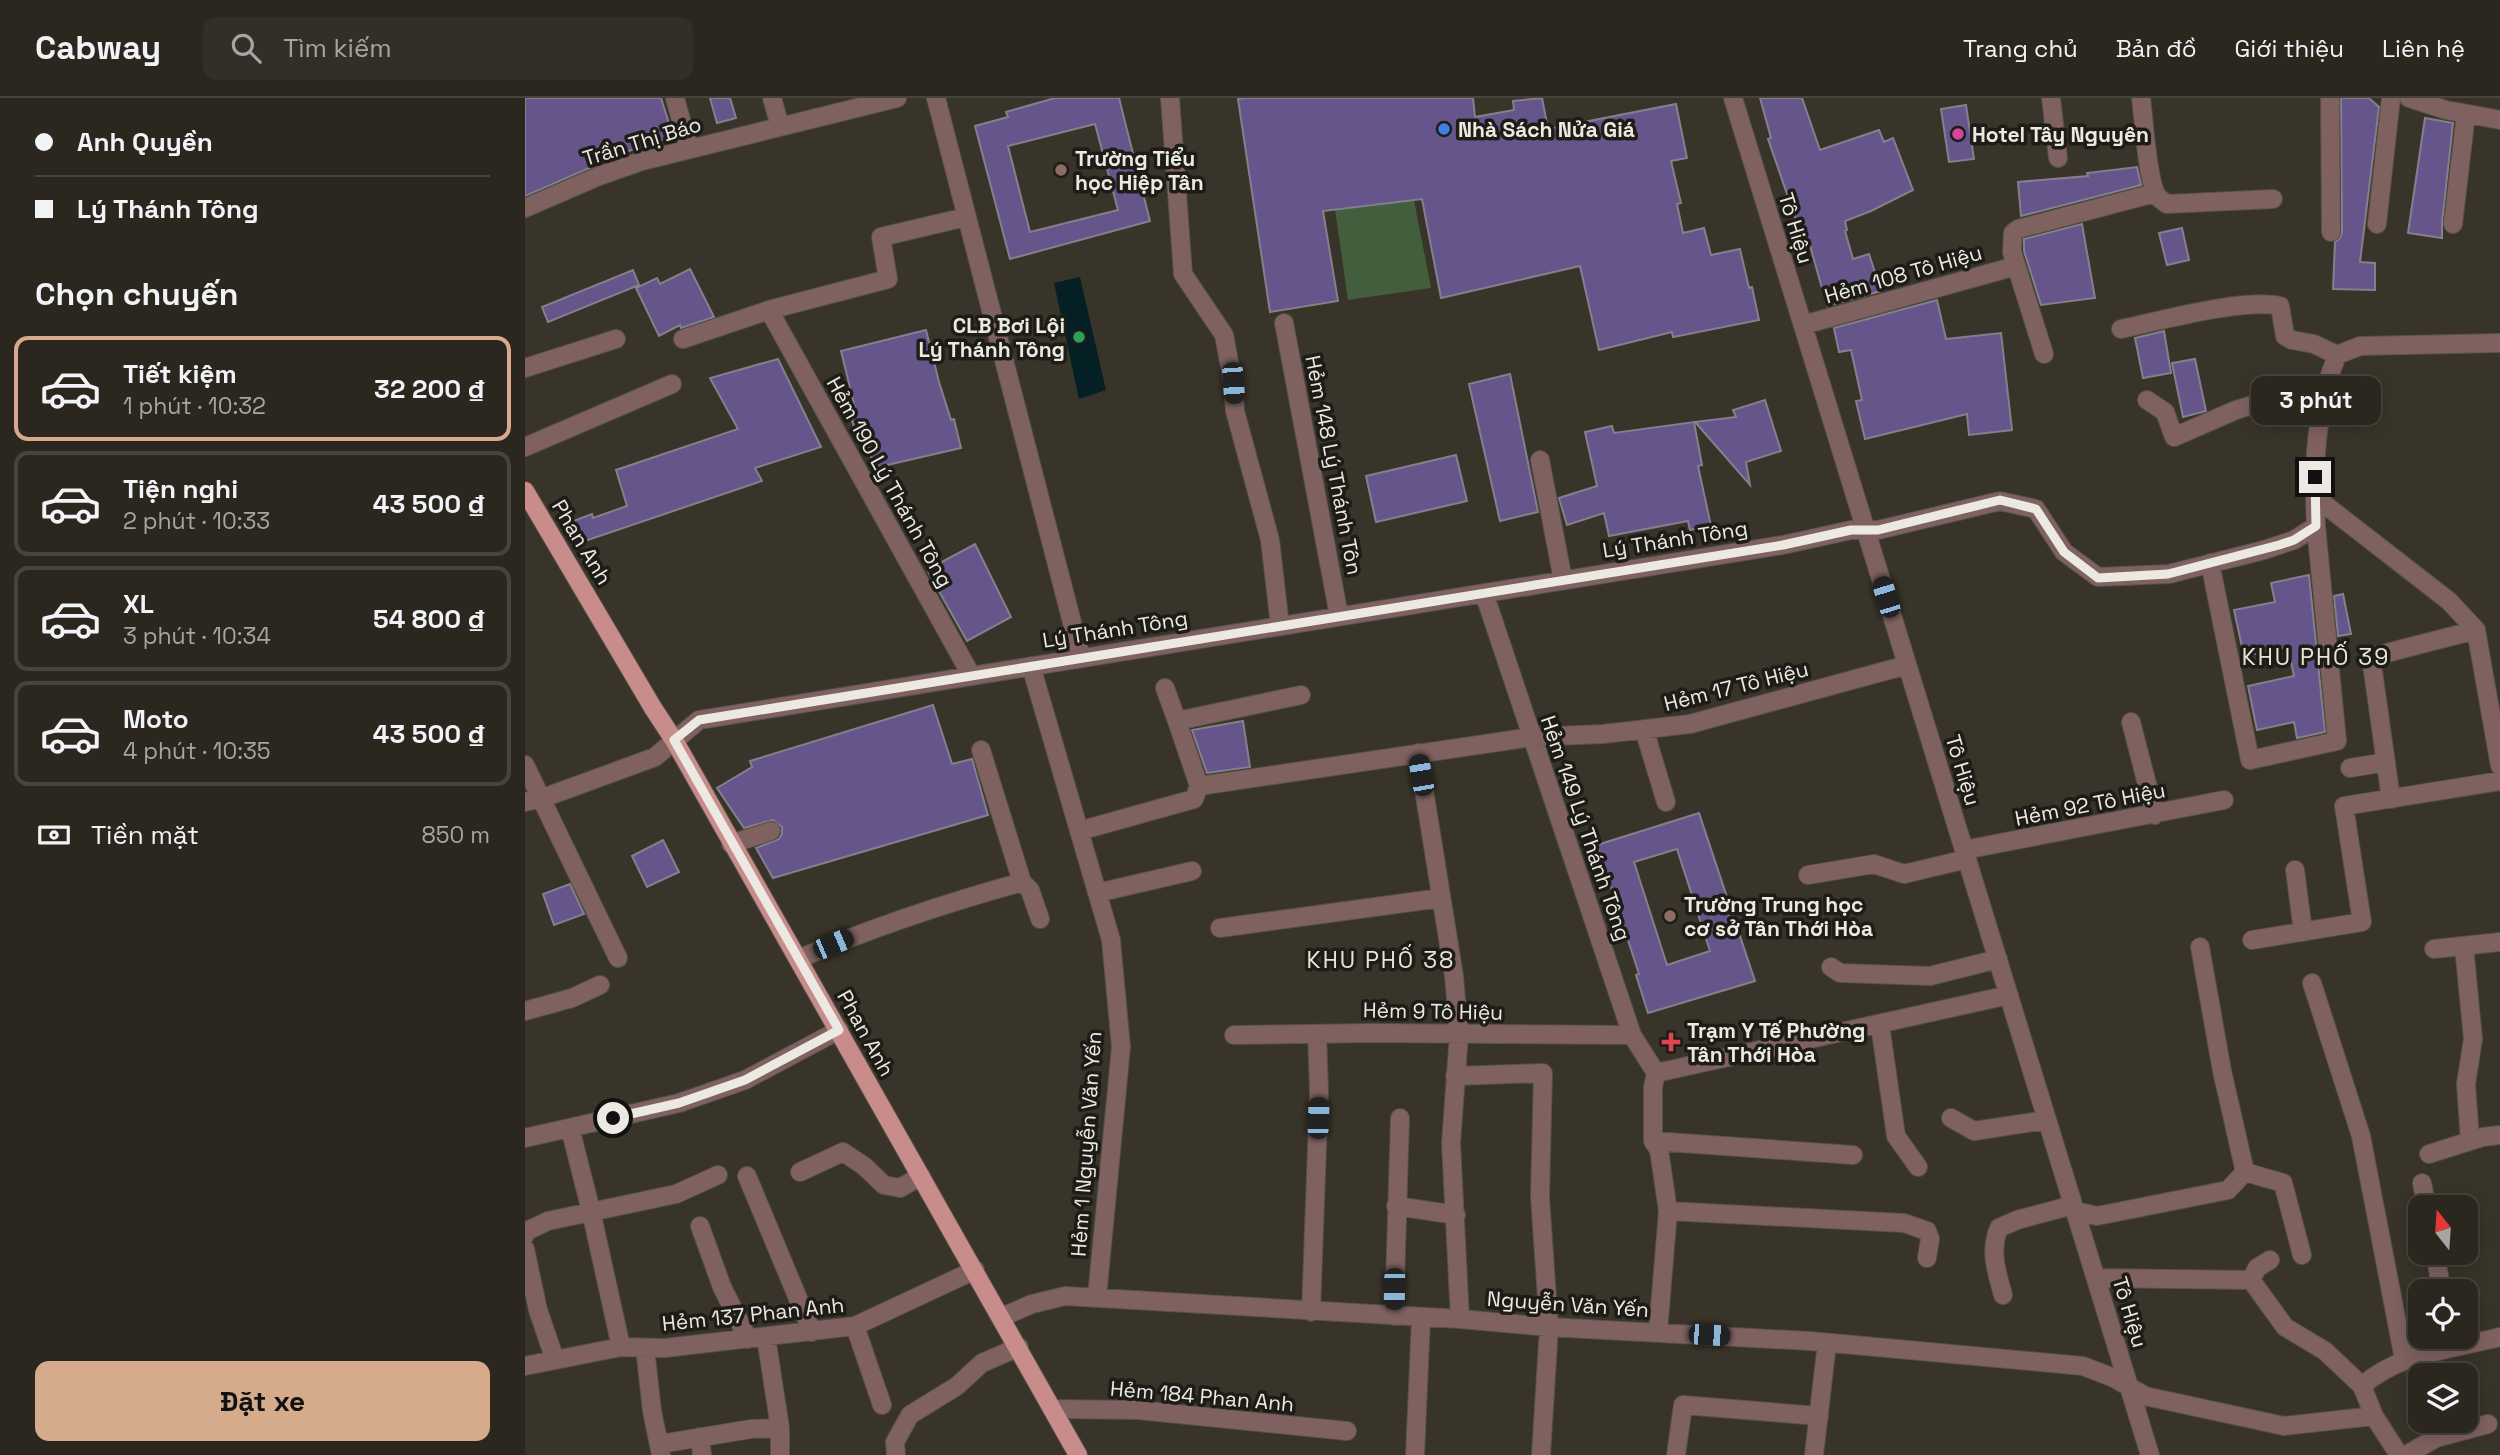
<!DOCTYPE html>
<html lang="vi">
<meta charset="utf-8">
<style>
:root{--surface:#2b271f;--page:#332f28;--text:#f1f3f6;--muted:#a6a5a4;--line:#47443d;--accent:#d6ab8b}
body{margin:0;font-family:"Space Grotesk",sans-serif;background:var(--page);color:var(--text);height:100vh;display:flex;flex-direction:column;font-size:26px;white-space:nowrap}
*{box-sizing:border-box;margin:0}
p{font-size:23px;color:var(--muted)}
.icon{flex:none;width:38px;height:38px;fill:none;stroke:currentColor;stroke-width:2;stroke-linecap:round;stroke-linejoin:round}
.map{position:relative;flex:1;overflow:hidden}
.details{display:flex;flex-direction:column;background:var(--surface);width:525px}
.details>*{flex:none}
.hud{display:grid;align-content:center;height:154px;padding:0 35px;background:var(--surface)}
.needle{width:46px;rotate:343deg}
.tools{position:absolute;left:1883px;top:1097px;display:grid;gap:14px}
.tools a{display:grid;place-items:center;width:70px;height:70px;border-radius:14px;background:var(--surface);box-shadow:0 4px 18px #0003,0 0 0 2px var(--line);font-size:35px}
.end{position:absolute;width:32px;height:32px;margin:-16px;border:9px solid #ece9e2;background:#111;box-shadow:0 0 0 4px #111}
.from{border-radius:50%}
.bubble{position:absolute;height:49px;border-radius:14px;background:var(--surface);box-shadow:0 4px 18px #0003,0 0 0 2px var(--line);font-size:23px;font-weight:700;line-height:49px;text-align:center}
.car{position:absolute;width:21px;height:42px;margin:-21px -10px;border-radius:9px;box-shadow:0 0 5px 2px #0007;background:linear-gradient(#222 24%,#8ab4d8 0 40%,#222 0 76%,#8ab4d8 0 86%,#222 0)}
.hud b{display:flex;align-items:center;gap:24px;height:66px;font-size:26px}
.hud b+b{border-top:2px solid var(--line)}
.hud i{width:18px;height:18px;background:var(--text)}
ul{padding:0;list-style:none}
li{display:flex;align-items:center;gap:21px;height:105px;margin:0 14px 10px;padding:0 21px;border:4px solid var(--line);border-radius:14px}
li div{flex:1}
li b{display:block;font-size:26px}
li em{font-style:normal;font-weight:700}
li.current{border-color:var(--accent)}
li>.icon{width:63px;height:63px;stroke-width:1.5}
h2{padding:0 35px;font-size:32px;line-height:84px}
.pay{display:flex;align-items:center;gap:18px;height:77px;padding:0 35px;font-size:26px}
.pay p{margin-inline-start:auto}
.button{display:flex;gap:14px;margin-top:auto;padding:14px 35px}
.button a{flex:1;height:80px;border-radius:14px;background:var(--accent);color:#111;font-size:28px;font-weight:700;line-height:80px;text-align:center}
header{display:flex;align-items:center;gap:42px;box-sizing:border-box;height:98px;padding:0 35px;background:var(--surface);border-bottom:2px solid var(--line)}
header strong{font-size:33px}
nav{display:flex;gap:38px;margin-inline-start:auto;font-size:24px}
.search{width:490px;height:63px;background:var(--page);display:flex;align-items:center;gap:18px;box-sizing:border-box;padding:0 24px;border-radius:14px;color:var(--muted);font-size:26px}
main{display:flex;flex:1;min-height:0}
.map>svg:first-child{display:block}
.green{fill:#435e3d}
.water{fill:#042024}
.building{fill:#65558b;stroke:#83808d;stroke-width:2;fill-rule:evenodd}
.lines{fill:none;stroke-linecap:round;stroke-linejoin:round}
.minor-casing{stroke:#565147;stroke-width:20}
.major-casing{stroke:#565147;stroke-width:20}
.minor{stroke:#7f6260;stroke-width:18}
.major{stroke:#c88d8a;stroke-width:18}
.route{stroke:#ece9e2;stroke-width:9}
.shop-dot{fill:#3f7fe0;stroke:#1e1c17;stroke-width:2.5}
.hotel-dot{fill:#d1479c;stroke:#1e1c17;stroke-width:2.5}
.education-dot{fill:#8d6e63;stroke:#1e1c17;stroke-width:2.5}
.leisure-dot{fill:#2e9e5b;stroke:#1e1c17;stroke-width:2.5}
.health-dot{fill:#e0444e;stroke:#1e1c17;stroke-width:2.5}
.labels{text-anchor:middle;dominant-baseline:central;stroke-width:7;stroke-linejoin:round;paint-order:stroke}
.poi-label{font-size:21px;font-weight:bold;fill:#ece9e2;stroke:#1e1c17;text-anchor:start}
.street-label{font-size:21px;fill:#ece9e2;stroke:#1e1c17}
.neighbourhood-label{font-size:23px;letter-spacing:2px;fill:#e9e4d5;stroke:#1e1c17}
</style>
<header>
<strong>Cabway</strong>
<div class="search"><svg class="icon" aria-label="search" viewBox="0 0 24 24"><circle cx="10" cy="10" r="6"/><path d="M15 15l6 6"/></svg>Tìm kiếm</div>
<nav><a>Trang chủ</a><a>Bản đồ</a><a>Giới thiệu</a><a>Liên hệ</a></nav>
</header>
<main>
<section class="details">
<div class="hud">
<b><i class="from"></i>Anh Quyền</b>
<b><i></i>Lý Thánh Tông</b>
</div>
<h2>Chọn chuyến</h2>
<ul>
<li class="current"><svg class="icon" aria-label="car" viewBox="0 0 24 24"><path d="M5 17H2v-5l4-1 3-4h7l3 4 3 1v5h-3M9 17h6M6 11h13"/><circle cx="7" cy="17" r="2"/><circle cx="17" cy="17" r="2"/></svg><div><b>Tiết kiệm</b><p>1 phút · 10:32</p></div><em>32 200 ₫</em></li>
<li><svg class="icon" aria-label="car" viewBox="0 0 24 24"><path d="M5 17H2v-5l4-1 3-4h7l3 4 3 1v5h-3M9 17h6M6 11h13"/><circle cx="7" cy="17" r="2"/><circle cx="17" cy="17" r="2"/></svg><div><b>Tiện nghi</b><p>2 phút · 10:33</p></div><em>43 500 ₫</em></li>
<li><svg class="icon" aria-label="car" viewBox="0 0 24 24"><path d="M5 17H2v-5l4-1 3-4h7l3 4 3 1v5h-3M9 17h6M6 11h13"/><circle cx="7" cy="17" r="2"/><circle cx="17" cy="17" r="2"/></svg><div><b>XL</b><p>3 phút · 10:34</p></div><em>54 800 ₫</em></li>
<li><svg class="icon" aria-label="car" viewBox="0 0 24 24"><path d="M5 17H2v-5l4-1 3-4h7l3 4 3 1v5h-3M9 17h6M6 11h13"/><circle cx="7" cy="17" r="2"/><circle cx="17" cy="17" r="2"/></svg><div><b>Moto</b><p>4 phút · 10:35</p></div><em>43 500 ₫</em></li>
</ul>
<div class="pay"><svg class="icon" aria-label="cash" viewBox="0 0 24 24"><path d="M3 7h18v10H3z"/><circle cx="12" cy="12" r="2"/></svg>Tiền mặt<p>850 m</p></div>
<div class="button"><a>Đặt xe</a></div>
</section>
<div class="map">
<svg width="1975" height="1357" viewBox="0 0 1975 1357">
<rect width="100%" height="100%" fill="#393429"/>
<!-- green -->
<path class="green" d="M889,102l17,88 -83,12 -13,-91z"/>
<!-- water -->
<path class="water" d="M555,179l26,113 -27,9 -25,-116z"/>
<!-- building -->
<path class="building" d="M0,0h136l12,38 -80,27 1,3 -69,30z
M185,0h20l6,20 -19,5z
M530,0h64l31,123 -140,38 -35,-133 33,-9 -2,-5zM570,26l23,86 -88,22 -22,-86z
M720,0h228l2,19 39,-7 -1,-9 29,-3 6,31 128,-25 11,54 -16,3 10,42 -4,1 6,29 21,-5 7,27 29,-6 9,39 3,-1 7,33 -86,17 -1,-5 -73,18 -19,-84 -139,32 -19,-99 -99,12 15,90 -68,11 -32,-213z
M1235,0h42l18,52 59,-20 5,12 9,-4 20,52 -42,21 -26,10 2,9 -2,1 8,28 16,-5 12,37 -54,15 -18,-64 -5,1 -36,-104 3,-1z
M1816,0h28l10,9 -19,155 15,1v27l-42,-1 2,-47 5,-4 2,-6z
M1441,7l8,54 -25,3 -8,-53z
M1900,20l28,5 -11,100v15l-34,-5z
M1612,69l4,18 -120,31 -3,-34 70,-6 -1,-3z
M1557,126l13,74 -54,7 -17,-54v-12z
M1657,130l7,32 -22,5 -8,-32z
M165,171l24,48 -33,11 -1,-3 -21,11 -23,-48 21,-10 3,6z
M108,172l6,15 -91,37 -6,-15z
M1412,202l9,39 55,-6 11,97 -43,5 -2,-21 -102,25 -9,-38 6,-1 -11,-50 -12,2 -5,-24z
M401,232l13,52 12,38 3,-1 7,29 -87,20 -9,-37 -9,3 -7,-24 6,-2 -14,-57z
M1639,233l7,42 -28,5 -8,-40z
M253,261l43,88 -66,21 7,13 -189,64 -8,-21 27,-10 1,4 34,-12 -11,-36 122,-41 -28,-51z
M1670,261l11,52 -23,6 -11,-54z
M985,276l28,138 -38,9 -31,-137z
M1240,302l16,51 -35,11 4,23 -55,-63 41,-5 -3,-7z
M1169,324l8,43 -4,1 13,60 -21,4 -2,-9 -79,15 -5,-23 -37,12 -8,-27 38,-12 -12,-54 27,-6 2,7z
M931,357l11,46 -91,21 -10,-46z
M450,446l36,73 -44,24 -40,-71z
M1784,477l16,157 -28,6 -3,-16 -37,8 -9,-44 46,-10 -6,-29 -44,9 -10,-46 41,-8 -4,-19z
M1818,496l8,40 -13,2 -4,-40z
M408,607l19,59 20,-5 16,56 -215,63 -17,-30 23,-9 3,-5v-7l-9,-7 -29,8 -27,-40 35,-21 -2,-6z
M718,623l7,46 -43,6 -15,-43z
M1174,715l56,168 -107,32 -12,-38 3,-1 -42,-129zM1152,751l33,102 -43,14 -33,-103z
M138,742l16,32 -32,15 -15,-31z
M45,786l14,30 -30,11 -11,-31z"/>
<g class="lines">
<defs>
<path id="minor" d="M150,0l14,51
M247,0l8,28
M411,0l145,559
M645,0l13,176 41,61 9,48 2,28 35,129 10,86
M1208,0l417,1357
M1526,0l7,60
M1616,0c3,23 6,75 14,94 2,6 8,9 12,12l106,-5
M1805,0l1,134
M1884,0l37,12 54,10
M0,110l74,-32 43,-15 255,-63
M1852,126l14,-126
M1928,126l13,-110
M244,212l202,365
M759,225l55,293
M1278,227l213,-59
M1596,231c39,-8 122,-31 159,-23l5,30 7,4 22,4 23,11
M158,241l86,-29 119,-31 -7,-42 85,-20
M1519,256l-32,-102 1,-19 5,-4 137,-36
M0,270l91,-29
M1622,302l18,12 9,25 62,-27 90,-28
M0,349l147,-63
M1015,362l23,120
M1790,399l134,104 27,29 24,136
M1685,465l40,197 87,-19 -21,-215
M959,495l148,442 24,38
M506,568l80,274 10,107 -24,250
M640,590l12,33
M776,597l-124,26 22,65 333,-49 71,-3 87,-10 217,-59
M1606,624l24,93
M1119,631l22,73
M456,652l41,132
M893,655l36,223 5,58 -8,109 9,176
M0,667l93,193
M1825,670l36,-6
M1866,701l-20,-142 105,-27
M0,704l18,-4 112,-41 44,-37 1084,-175 68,-15h27l122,-29 36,8 28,43 34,25 71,-3 95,-24 30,-10 22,-14c-3,-59 -1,-116 21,-171l23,-9 140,-3
M554,733l115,-32 5,-13
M206,746l40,-13
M1439,752l260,-50
M1770,772l8,62
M1283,777l66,-11 30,10 63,-15
M572,795l95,-22
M695,830l221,-30
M1727,842l110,-18 -18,-116 156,-25
M1939,848l9,93 -7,45 4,57
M1675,849l22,124 23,101
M1909,851l66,-7
M273,861c73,-31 148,-56 224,-77l8,8 10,29
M1306,869l9,6 90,3 68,-17
M1787,885l49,153 43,223
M0,913l47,-13 28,-13
M1355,927l16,111 22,31
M709,937l138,-2 260,2
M1131,975l353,-78
M1131,975l-3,14v54l6,9 9,61 -10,121
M930,978l88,-3 -3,124 9,130 -8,128
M1426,1020l23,13 73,-11
M45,1030l21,83 30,136
M0,1040l154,-35 66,-23 94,-50
M1128,1043l200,14
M1904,1056l54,-17 17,-2
M275,1074l43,-20 21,14 20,19 16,3 21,-12
M1720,1074l38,11 19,72
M222,1078l65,156
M1897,1085l5,25
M871,1108l60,9
M1143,1113l236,12 23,8 3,8 -3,19
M1550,1113l22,5 131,-26 17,-18
M175,1128l22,61 26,52
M0,1137v-3l23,-11 128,-27 42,-19
M0,1151l13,61 17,50
M1910,1155l7,39
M1572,1180l154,2 34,47 40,24 37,35 12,30
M1726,1182l6,-12 13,-8
M1478,1197c-6,-22 -14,-44 -4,-67l18,-8 56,-15
M786,1214l8,-221 -2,-57
M869,1218l6,-198
M477,1219l30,-13 33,-8 395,23 89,8 261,14 273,25 31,12 31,18 139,30 90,-10 25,39
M330,1228l27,79
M241,1239l14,91v27
M120,1250l7,63 9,44
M0,1268l96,-19 44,1 190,-22 120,-56
M1837,1288c36,-33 91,-37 138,-49
M528,1311l85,1 209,21
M175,1339l2,18
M135,1346l91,-15 29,-1
M371,1357l-1,-13 15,-27 47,-29 25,-23 37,-16
M890,1357l6,-137
M1151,1357l7,-50 136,11
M1289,1357l13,-112
M1881,1357l30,-17 52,-14"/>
<path id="major" d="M0,393l128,217 21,32 404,715"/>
</defs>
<!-- minor casing -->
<use href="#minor" class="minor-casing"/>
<!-- major casing -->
<use href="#major" class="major-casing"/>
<!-- minor -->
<use href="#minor" class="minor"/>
<!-- major -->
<use href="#major" class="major"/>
</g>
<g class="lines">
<!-- route -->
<path class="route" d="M88,1020l66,-15 66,-23 94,-50 -165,-290 25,-20 1084,-175 68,-15h27l122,-30 36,9 28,43 34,26 70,-4 111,-29 15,-5 22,-14 -1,-49"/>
</g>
<!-- markers -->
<circle class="shop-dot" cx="919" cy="31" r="7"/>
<circle class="hotel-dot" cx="1433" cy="36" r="7"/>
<g class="education-dot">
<circle cx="536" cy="72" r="7"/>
<circle cx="1145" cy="818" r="7"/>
</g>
<circle class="leisure-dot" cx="554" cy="239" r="7"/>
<path class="health-dot" d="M1142.5 933.5h7v7h7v7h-7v7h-7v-7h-7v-7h7z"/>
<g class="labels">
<!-- poi labels -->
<g class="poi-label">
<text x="933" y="31">Nhà Sách Nửa Giá</text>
<text x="1447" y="36">Hotel Tây Nguyên</text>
<text x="550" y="60">Trường Tiểu<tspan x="550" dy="24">học Hiệp Tân</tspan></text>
<text x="540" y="227" text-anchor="end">CLB Bơi Lội<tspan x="540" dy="24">Lý Thánh Tông</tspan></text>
<text x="1159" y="806">Trường Trung học<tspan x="1159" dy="24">cơ sở Tân Thới Hòa</tspan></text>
<text x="1162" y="932">Trạm Y Tế Phường<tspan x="1162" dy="24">Tân Thới Hòa</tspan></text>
</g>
<!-- street labels -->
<g class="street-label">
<text transform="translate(117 43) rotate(-17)">Trần Thị Báo</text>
<text transform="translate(1271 130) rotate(73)">Tô Hiệu</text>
<text transform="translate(1378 176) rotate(-16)">Hẻm 108 Tô Hiệu</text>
<text transform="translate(809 367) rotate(79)">Hẻm 148 Lý Thánh Tôn</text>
<text transform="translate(365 384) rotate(61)">Hẻm 190 Lý Thánh Tông</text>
<text transform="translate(1150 441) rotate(-9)">Lý Thánh Tông</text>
<text transform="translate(57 444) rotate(59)">Phan Anh</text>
<text transform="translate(590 531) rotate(-9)">Lý Thánh Tông</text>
<text transform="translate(1211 588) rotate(-14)">Hẻm 17 Tô Hiệu</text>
<text transform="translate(1438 672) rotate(73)">Tô Hiệu</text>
<text transform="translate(1565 706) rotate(-11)">Hẻm 92 Tô Hiệu</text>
<text transform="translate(1061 730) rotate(71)">Hẻm 149 Lý Thánh Tông</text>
<text transform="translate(908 913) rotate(1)">Hẻm 9 Tô Hiệu</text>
<text transform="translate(341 935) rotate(61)">Phan Anh</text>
<text transform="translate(561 1046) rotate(-86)">Hẻm 1 Nguyễn Văn Yến</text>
<text transform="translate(1043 1206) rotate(4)">Nguyễn Văn Yến</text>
<text transform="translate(1605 1214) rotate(73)">Tô Hiệu</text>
<text transform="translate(228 1216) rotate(-6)">Hẻm 137 Phan Anh</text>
<text transform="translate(677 1298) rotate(5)">Hẻm 184 Phan Anh</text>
</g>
<!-- neighbourhood labels -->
<g class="neighbourhood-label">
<text x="1791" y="559">KHU PHỐ 39</text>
<text x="856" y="862">KHU PHỐ 38</text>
</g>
</g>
</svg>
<div class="tools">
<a><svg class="needle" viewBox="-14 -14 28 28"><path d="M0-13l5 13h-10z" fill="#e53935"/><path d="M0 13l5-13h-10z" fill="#a6a5a4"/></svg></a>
<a><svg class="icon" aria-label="locate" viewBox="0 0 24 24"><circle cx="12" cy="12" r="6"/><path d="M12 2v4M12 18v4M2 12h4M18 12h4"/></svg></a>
<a><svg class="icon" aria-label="layers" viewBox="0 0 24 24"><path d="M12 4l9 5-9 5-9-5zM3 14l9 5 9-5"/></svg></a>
</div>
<i class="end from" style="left:88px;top:1020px"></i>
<i class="end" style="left:1790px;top:379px"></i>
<div class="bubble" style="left:1726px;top:278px;width:130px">3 phút</div>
<i class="car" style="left:708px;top:285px;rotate:176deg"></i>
<i class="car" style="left:1361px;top:499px;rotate:343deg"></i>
<i class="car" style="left:896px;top:677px;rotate:350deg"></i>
<i class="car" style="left:308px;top:846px;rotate:67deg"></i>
<i class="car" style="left:793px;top:1020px;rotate:2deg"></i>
<i class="car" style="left:869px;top:1191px;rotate:181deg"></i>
<i class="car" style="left:1184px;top:1237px;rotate:93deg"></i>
</div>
</main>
